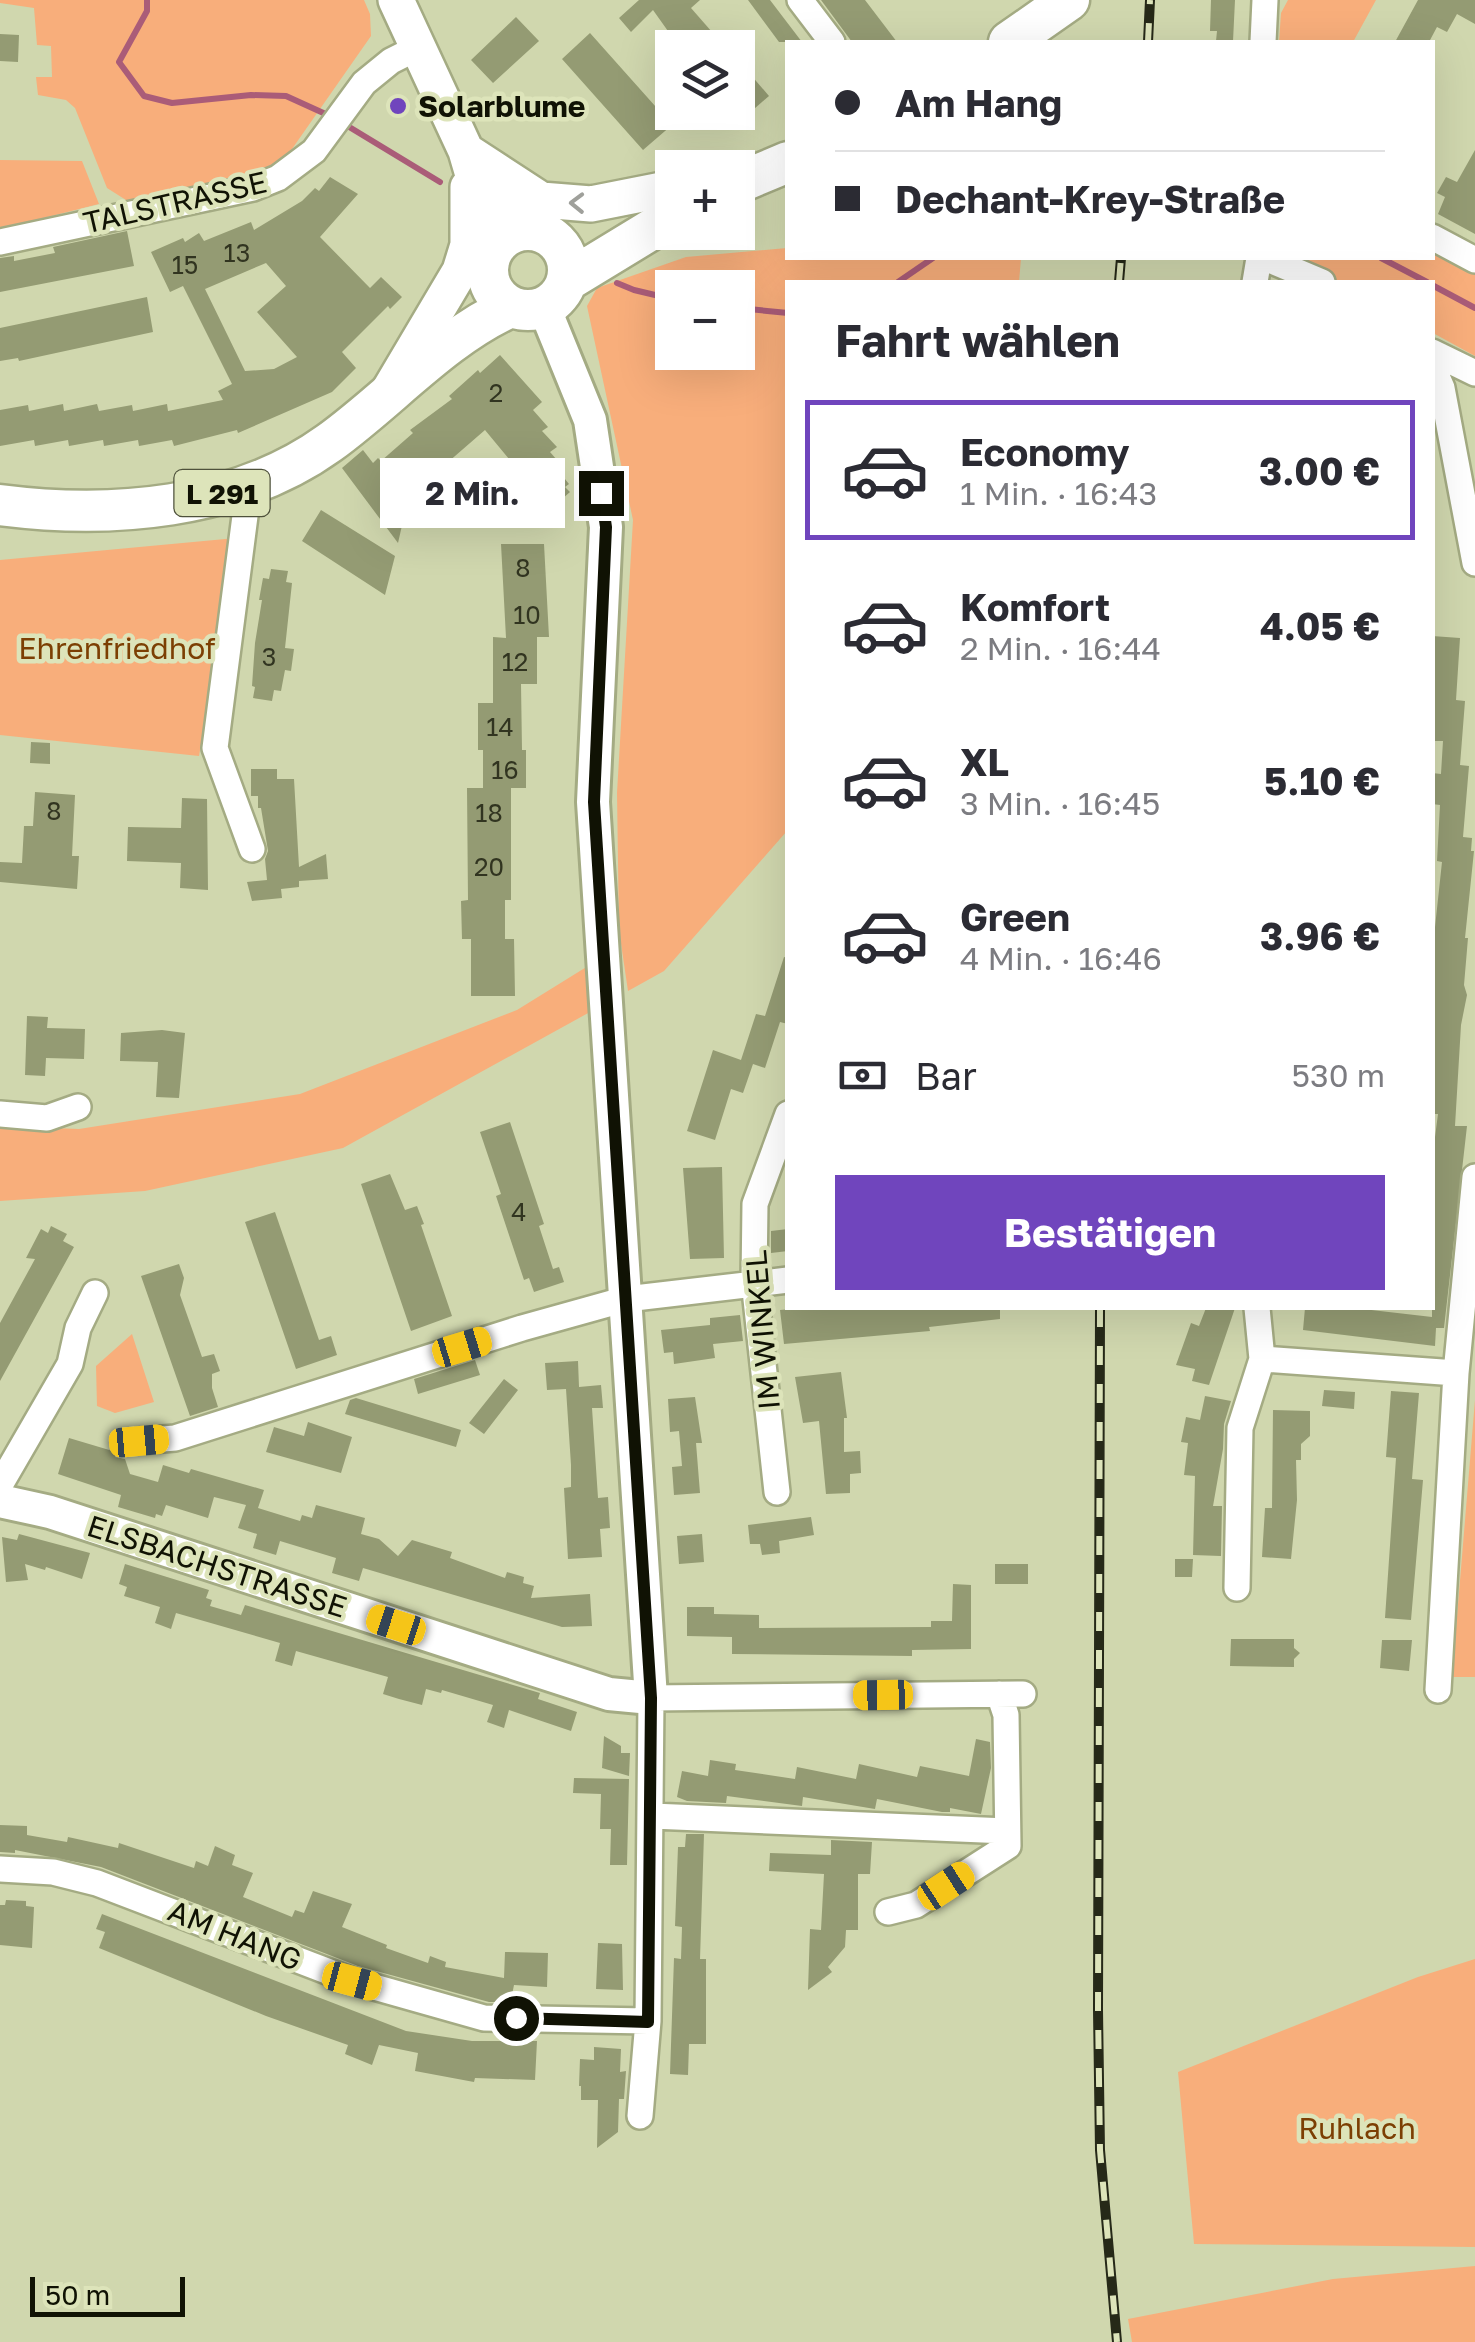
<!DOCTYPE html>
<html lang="de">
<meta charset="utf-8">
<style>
:root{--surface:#fff;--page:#f7f7f7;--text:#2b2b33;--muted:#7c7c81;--line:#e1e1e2;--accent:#7045bd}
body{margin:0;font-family:"Golos Text",sans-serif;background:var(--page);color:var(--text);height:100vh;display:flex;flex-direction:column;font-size:38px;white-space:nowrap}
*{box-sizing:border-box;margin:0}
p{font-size:32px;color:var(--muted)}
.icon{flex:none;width:55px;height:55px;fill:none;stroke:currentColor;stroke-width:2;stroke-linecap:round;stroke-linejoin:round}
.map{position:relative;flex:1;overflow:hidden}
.sheet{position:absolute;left:785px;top:280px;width:650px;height:1030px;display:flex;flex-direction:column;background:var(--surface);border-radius:0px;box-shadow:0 10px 40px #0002}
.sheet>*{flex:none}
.banner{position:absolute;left:785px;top:40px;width:650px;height:220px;border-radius:0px;box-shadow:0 10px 40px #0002;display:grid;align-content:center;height:220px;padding:0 50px;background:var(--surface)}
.buttons{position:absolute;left:655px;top:30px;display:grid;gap:20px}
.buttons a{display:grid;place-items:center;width:100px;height:100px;border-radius:0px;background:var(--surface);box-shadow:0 10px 40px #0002;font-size:50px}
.scale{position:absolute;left:30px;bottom:25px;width:155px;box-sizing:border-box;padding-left:10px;border:5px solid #101204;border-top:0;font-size:28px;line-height:35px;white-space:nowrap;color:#101204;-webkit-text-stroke:8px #dde4ba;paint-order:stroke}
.end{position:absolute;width:45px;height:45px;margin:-22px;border:12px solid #101204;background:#fff;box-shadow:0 0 0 5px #fff}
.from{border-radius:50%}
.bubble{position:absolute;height:70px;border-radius:0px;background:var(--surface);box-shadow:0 10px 40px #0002;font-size:32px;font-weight:700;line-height:70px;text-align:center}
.car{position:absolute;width:30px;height:60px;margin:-30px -15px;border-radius:12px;box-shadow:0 0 8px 2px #0007;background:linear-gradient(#f5c518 24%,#345 0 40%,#f5c518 0 76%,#345 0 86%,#f5c518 0)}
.banner b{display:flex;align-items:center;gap:35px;height:95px;font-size:38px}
.banner b+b{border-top:2px solid var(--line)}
.banner i{width:25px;height:25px;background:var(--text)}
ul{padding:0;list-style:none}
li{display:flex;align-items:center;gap:30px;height:140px;margin:0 20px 15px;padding:0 30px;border:5px solid transparent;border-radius:0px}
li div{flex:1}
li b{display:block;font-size:38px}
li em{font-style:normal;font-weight:700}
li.active{border-color:var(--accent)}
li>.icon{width:90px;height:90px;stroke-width:1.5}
h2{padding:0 50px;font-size:45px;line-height:120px}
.pay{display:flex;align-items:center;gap:25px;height:110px;padding:0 50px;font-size:38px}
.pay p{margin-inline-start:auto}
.action{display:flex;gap:20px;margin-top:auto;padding:20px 50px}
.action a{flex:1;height:115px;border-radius:0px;background:var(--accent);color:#fff;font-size:40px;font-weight:700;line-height:115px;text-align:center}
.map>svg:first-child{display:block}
.green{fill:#f8ae7b;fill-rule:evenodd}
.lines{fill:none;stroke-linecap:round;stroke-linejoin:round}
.stream{stroke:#aa5c78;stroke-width:6}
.building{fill:#949b73;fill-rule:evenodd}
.minor-casing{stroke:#a4ab83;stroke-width:30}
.tertiary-casing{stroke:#a4ab83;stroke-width:38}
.secondary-casing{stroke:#a4ab83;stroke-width:40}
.primary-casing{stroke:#a4ab83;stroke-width:45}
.minor{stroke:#fff;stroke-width:25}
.tertiary{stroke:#fff;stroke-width:32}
.secondary{stroke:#fff;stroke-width:35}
.primary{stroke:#fff;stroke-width:40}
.rail-casing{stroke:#262918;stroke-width:10}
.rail{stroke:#dde4ba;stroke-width:6;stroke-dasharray:19;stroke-linecap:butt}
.oneway{stroke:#9fa09b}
.route{stroke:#101204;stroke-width:12}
.poi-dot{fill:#7045bd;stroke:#dde4ba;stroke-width:4}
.labels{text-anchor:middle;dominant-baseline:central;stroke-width:9;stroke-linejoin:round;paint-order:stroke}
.number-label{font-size:25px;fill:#313420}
.shield{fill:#dde4ba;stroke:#4e513b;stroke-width:2.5}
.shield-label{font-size:28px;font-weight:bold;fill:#101204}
.poi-label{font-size:30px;font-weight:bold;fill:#101204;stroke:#dde4ba;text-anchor:start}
.street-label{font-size:30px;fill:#101204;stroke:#dde4ba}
.park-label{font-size:30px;fill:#7c3f03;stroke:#dde4ba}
</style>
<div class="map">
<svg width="1475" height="2342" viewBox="0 0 1475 2342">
<rect width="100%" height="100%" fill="#d0d7ae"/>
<!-- green -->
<path class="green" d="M0,0h364l6,14 1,22 -79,113 -11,11 -18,11 -21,6 -99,23h-17l-19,-12 -32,-80 -9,-8 -28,-5 -2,-18h16l-1,-31 -14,-1 -3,-37 -34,-5z
M1288,0h88l-23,42h-74l2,-29z
M0,160l82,1 17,43 -99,25z
M1433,247l42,23v86l-42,-23 -1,-51h-94l-47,-24h141z
M787,248l1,10h233l-2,24h-231l-1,549 -123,140 -36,20 -9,-61 -2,-137 16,-273 -46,-214 10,-18 89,-31zM672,288h66v64h-66z
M236,538l-37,218 -199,-21v-175z
M588,966l2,46 -247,136 -198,43 -145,10v-75l79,3 221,-35 217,-84z
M132,1334l22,68 -39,11 -18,-7 -1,-40z
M1475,1400v277h-23z
M1475,1959v288l-281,-3 -16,-172 240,-95z
M1475,2266v76h-343l-4,-23 205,-40z"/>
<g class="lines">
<!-- stream -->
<path class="stream" d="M147,0v11l-28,51 25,34 28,7 79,-8 35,1 44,20
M341,122l99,60
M1381,258l46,24
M898,282l35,-24
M617,283l17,7 38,9
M1432,285l43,23
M738,308l50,5"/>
</g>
<!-- building -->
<path class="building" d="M639,0h61l-9,8 35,40h-46l-27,-38 -22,22 -12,-14z
M748,0h22l32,42h-23z
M821,0h44l32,42h-45z
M1211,0h24l-2,41h-17l1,-10h-7z
M1418,0h57v24l-18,-10 -10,18 -10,-5 -8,15h-34z
M516,17l23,24 -46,42 -22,-23z
M590,33l82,92 -29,25 -81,-91z
M0,34l19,1 -1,27 -18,-1z
M738,60l31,36 -23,20 -8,-9z
M1475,150v84l-37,-20 7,-17 -8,-4 9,-16 11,5z
M330,177l28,17 -38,43 50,51 11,-11 21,20 -12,12 -2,-3 -46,46 14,16 -24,24 -94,41 -1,-3 -63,16 -2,-6 -33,6 -1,-6 -34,6 -1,-6 -34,6 -1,-6 -33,6 -1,-6 -34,6v-36l28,-5 1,6 34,-7 1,7 33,-7 2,7 33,-6 1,6 34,-7 1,7 55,-11 -5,-9 14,-7 -49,-98 -13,6 -19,-40 32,-14 2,4 14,-9 5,8 47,-19 3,8 48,-29 13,-13 4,3zM266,263l20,23 -29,26 40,45 -23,12 -29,2 -40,-82z
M127,231l7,35 -134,26v-34l14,-2v5l41,-8 -2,-6z
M147,297l6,35 -134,29 -1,-3 -18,3v-33z
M500,355l42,47 -9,8 15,17 -6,4 15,16 -7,5 14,16 -4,5 9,11 -4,3 5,5 -33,29 -14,-17 7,-7 -24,-35 3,-3 -24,-29 -83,72 4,6 -8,35 -56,-75 21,-18 10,13 5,-5 3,3 32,-28 -3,-3 42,-31 -3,-3 29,-26 2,3z
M321,510l74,46 -10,39 -83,-54z
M501,544h43l5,93h-12v47h-16l1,66h4v38h-15v112h-6v39h9l1,57h-44v-57h-9l-1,-38 7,-1 -1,-112h16v-38h-5v-47h15v-66l13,1z
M271,569l17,2 -2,11 6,1 -7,65 9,1 -3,22 -6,-1 -4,21 -7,-1 -2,11 -19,-3 2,-11 -3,-1 3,-43 7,-43h-3l4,-22 6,1z
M1432,636l28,2 -4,62 9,1 -5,64 9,1 -6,71 9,1 -1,13h3l-9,87h3l-4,47 3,10 -6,30 -6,101h12l-23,202h-8l-1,18 -132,-16 2,-22h49l78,9v-157l6,-46h-6v-159l10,-93 -5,-1 3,-56 -8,-1v-31l9,1 2,-33h-11z
M31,742l19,1v21l-20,-1z
M251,769h26v10h17l5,88 27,-13 2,25 -29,2v6l-18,2 1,9 -30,3 -5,-19 20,-2 -2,-21 3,-8 -7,-43h-3v-12h-7z
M35,792l40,3 -3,61h7l-2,33 -77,-7v-20l22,1 2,-37h9z
M182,798l25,1 1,91 -28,-2 1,-25 -54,-2 1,-34 53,1z
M784,957l4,1v66l-8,-2 -15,46 -12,-4 -10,29 -12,-4 -16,51 -28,-9 26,-81 28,10 15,-46 9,2z
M27,1016l21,1 -1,11 38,1 -1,30 -38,-1 -1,18 -20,-1z
M162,1030l23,3 -6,65 -23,-1 2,-35 -38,-1 1,-28z
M510,1122l34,102 -5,2 14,43 6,-2 5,15 -30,10 -5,-14 -5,2 -28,-84 5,-2 -21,-62z
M722,1167l2,91 -34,1 -7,-91z
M390,1174l15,36 12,-4 7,18 -3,1 31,91 -41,15 -50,-147z
M275,1212l44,128 12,-4 6,19 -41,14 -51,-147z
M51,1226l16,8 -4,7 11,6 -74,134v-58l35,-64 -9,-1 15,-29 7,4z
M788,1229v22l-17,2v-22z
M179,1264l5,14 -4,17 22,62 12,-3 6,17 -8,3v14l6,19 -28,9 -49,-140z
M803,1308h197v11l-71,8 1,4 -146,13 -4,-34z
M1206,1308h29l-26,77 -17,-4 3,-12 -19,-4 15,-42 8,3z
M740,1315l3,26 -30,3 2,14 -41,6 -1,-12 -9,1 -3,-23 49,-5v-7z
M475,1360l5,15 -62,19 -4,-15z
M578,1361l1,26 22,-2 2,23h-11l6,90 10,-1 2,31 -10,1 2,28 -34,2 -4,-71 7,-1v-22l-5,-76 -19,1 -2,-27z
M841,1372l6,46h-3v34l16,-1 1,22 -11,1v19l-24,1 -7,-73 -16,2 -8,-46z
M504,1379l14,11 -34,44 -15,-11z
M1324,1390l31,2 -1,17 -32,-3z
M1391,1391l28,2 -7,86 11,1 -12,140 -26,-2 11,-160 -10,-1z
M1205,1396l26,5 -7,23 -1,25 -10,57h9l-1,50 -28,-1 2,-79 -11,-1 4,-32 -7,-1 5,-25 14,3z
M695,1397l7,46h-6l4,50 -26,2 -2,-28 10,-1 -3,-35 -9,1 -2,-33z
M356,1398l105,32 -5,17 -111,-33 5,-14z
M1273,1410l37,1v25l-9,8v16h-5l1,40 -6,59 -29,-2 3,-49h7z
M308,1422l44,15 -11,36 -75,-21 8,-25 30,9z
M69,1438l47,14 -1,5 10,2 5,15 28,8 5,-17 26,8 2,-4 73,21 -6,18 42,13 2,-6 10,3 4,-13 49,13 -4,16 18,5 19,17 14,-16 40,12 -2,6 55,20 2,-6 17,5 -1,6 11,3 -3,12 59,-4 2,32 -30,1 -199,-59 -4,13 -27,-8 4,-15 -56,-17 -4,14 -23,-7 4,-14 -19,-6 8,-23 -32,-8 -6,21 -42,-13 -4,11 -6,-2 -1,4 -37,-11 3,-12 -63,-21z
M811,1517l3,18 -35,6 1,12 -18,2 -2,-11h-10l-2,-19z
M19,1534l71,19 -8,26 -36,-12 -1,3 -20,-6 3,16 -22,2 -4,-45 15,3z
M702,1534l2,28 -25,2 -2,-28z
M1175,1559h18l-1,18h-17z
M125,1564l84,26 -3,8 6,2 -2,6 31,9 4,-10 295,88 -2,6 39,13 -6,19 -62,-21 -5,18 -17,-6 6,-17 -51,-15 -1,3 -15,-4 -4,16 -23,-6 -16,-5 5,-17 -92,-26 -4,15 -17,-5 5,-18 -104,-30 -5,16 -16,-6 5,-16 -36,-11 3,-9 -8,-3z
M995,1564h33v20h-33z
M953,1584l18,1v64l-59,1v6l-180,-2v-17l-45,-1v-29h27v7l45,1v13l172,-1v-6h21z
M1231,1639h63v9l6,5 -6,6v8l-64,-1z
M1382,1640h30l-3,31 -29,-3z
M604,1736l17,10v7h9l-1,23 -27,-8z
M976,1739l14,3 1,26 -10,46 -31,-6v4h-8l-65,-13 -2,10 -72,-12 -1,9 -75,-10 -1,7 -39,-2 -10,-4 5,-26 26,5 2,-16 26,4 -1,6 60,9 2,-12 59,12 3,-15 58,13 3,-11 49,10z
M574,1778l55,1 -2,86h-17l1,-36h-11l1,-35 -28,-1z
M0,1825l27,1v9l40,7 1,-5 50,11 1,-5 75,25 2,-7 12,5 7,-20 20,9 -3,10 21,8 -10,24 49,20 3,-7 9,3 9,-22 39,13 -10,23 45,18 -1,3 42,15 2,-7 16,6 -1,5 59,11 1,-26 43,1 -1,34 -33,-2 -2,10 -7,7h-16l-131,-36 -257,-99 -86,-17v3l-15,-1z
M686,1834h18l-4,125h6v85h-17l-1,31 -18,-1 4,-116 7,1 1,-32 -7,-1 3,-79h7z
M831,1840l41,2 -2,32h-12v56h-12l-1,17 -17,20 4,5 -24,18 2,-61 11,1 3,-56 -55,-3 1,-18 61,2z
M6,1900l20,1v5l8,1 -2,41 -32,-3v-40h5z
M102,1914l304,117 66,10h65l-2,39 -60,-2 -1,4 -59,-11 3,-18 -39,-8 -7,20 -27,-11 3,-9 -82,-29 -167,-68 6,-16 -9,-3z
M598,1943l24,1 1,46 -27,-1z
M594,2047l27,2 -1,23 6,-1 -2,28h-5l-1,33 -21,16 1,-48h-17v-14h-2l1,-27 14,1z"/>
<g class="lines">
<defs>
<path id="minor" d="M800,0l32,42
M1263,42l2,-42
M1432,237l43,23
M0,242l253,-54 25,-10 36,-27 50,-68 27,-22 26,-13
M1265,258l57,24
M1255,282l4,-24
M1432,352l43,21
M1432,365l10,23 33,175
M249,485l-34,263 37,101
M0,1114l47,4 31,-11
M1262,1359l194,14
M139,1441l36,-3 347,-110 104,-29 162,-19
M0,1485l70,-121 8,-36 17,-35
M777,1492l-23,-211 1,-77 33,-90
M1237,1588l3,-160 22,-69 -5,-51
M1438,1690l18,-317 19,-196
M652,1816l355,15
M0,1869l53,3 44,11 256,98 131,37 164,3
M888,1912l28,-7 92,-59 -2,-131 -7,-21
M640,2116l8,-95 3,-323 372,-4"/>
<path id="tertiary" d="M0,1501l50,11 559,182 42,4 -58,-896 13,-275 -16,-107 -46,-113"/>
<path id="secondary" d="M396,0l70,151 12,41 20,52
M466,151l75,49 50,4 81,-16
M494,188l22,34 11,8
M390,389l70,-118 8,-26v-58"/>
<path id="primary" d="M1009,42l60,-42
M738,183l50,-21
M488 270a40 40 0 1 1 80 0a40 40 0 1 1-80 0Z
M567,281l105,-64
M0,505c110,14 236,5 329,-62 60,-43 114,-106 182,-136"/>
</defs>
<!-- minor casing -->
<use href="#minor" class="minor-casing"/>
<!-- tertiary casing -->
<use href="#tertiary" class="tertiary-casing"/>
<!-- secondary casing -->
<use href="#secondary" class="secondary-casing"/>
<!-- primary casing -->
<use href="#primary" class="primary-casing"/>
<!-- minor -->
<use href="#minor" class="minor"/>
<!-- tertiary -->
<use href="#tertiary" class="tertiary"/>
<!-- secondary -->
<use href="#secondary" class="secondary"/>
<!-- primary -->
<use href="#primary" class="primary"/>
<defs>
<path id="rail" d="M1148,42l2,-42
M1119,282l2,-24
M1100,1308l-2,702 2,140 17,192"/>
</defs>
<!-- rail casing -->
<use href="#rail" class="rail-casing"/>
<!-- rail -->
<use href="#rail" class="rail"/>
</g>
<!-- one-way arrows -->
<defs><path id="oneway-chevron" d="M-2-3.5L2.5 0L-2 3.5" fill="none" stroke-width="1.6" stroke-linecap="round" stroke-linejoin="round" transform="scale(2.5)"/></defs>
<use class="oneway" href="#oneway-chevron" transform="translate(577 203) rotate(-179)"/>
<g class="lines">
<!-- route -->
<path class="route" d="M516,2018l132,4 3,-324 -57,-896 12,-275 -5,-34"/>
</g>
<!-- markers -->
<circle class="poi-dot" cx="398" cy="106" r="10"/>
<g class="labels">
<!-- number labels -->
<g class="number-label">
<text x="237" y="252">13</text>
<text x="185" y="264">15</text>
<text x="496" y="392">2</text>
<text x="523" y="567">8</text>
<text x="527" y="614">10</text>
<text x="269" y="656">3</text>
<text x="515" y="661">12</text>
<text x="500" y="726">14</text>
<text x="505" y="769">16</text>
<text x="54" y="810">8</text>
<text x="489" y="812">18</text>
<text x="489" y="866">20</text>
<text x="519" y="1211">4</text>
</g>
<!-- shield labels -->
<rect class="shield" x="174.5" y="470" width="95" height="46" rx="8"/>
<g class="shield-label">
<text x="222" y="493">L 291</text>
</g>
<!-- poi labels -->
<g class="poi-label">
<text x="418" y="106">Solarblume</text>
</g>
<!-- street labels -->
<g class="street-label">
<text transform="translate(175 202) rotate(-13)">TALSTRASSE</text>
<text transform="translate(762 1330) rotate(-95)">IM WINKEL</text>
<text transform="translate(217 1566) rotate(18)">ELSBACHSTRASSE</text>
<text transform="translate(235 1935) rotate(22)">AM HANG</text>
</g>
<!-- park labels -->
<g class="park-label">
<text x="117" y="648">Ehrenfriedhof</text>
<text x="1357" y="2128">Ruhlach</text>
</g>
</g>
</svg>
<div class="buttons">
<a><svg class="icon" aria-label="layers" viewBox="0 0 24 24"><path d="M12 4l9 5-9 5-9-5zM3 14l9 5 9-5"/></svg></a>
<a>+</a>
<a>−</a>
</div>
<div class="scale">50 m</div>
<i class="end from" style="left:516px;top:2018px"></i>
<i class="end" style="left:601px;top:493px"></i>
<div class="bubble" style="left:380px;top:458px;width:185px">2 Min.</div>
<i class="car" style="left:462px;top:1347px;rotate:73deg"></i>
<i class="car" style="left:139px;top:1441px;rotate:85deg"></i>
<i class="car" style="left:396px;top:1625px;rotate:288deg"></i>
<i class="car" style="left:883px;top:1695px;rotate:269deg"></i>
<i class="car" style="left:946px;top:1886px;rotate:57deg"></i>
<i class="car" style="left:352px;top:1981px;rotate:105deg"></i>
<div class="banner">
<b><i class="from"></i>Am Hang</b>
<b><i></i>Dechant-Krey-Straße</b>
</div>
<section class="sheet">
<h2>Fahrt wählen</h2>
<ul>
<li class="active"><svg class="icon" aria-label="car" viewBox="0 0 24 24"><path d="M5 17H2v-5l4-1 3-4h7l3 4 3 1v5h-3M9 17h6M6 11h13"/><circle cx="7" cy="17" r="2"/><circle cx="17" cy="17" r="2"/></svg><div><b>Economy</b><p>1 Min. · 16:43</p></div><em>3.00 €</em></li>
<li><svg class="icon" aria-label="car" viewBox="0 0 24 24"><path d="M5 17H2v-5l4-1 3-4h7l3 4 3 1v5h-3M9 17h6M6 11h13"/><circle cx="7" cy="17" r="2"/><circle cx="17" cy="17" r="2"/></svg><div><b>Komfort</b><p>2 Min. · 16:44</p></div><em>4.05 €</em></li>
<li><svg class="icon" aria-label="car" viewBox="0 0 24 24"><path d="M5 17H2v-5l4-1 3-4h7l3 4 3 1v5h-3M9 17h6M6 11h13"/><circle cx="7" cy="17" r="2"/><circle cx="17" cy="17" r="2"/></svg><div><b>XL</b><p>3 Min. · 16:45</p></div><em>5.10 €</em></li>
<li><svg class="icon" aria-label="car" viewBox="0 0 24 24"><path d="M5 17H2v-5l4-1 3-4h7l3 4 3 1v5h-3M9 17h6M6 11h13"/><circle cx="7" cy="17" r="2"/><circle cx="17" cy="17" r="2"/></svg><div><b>Green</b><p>4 Min. · 16:46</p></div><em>3.96 €</em></li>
</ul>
<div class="pay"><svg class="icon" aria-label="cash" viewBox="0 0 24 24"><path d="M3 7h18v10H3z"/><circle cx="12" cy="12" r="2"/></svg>Bar<p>530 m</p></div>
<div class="action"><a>Bestätigen</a></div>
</section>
</div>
